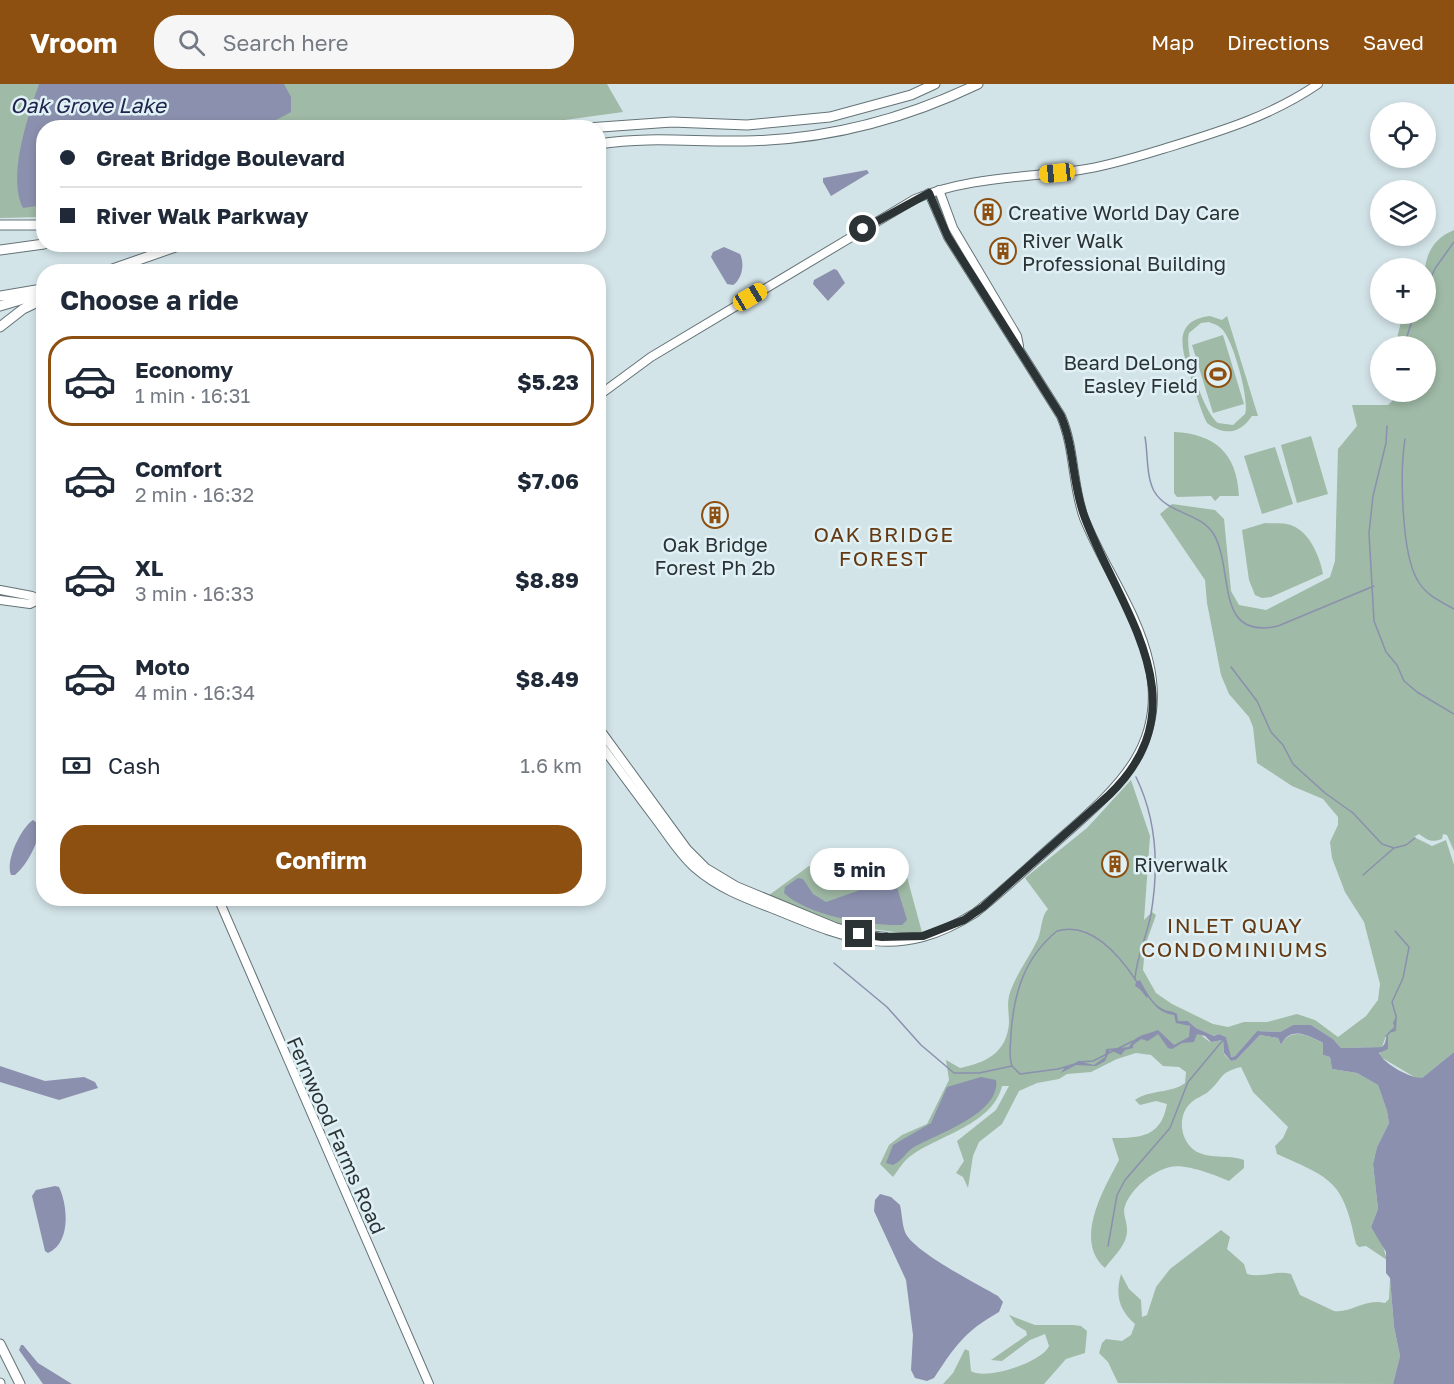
<!DOCTYPE html>
<meta charset="utf-8">
<style>
:root{--surface:#fff;--page:#f6f6f7;--text:#1f2937;--muted:#747a83;--line:#e0e1e3;--accent:#8d5011}
body{margin:0;font-family:"Golos Text",sans-serif;background:var(--page);color:var(--text);height:100vh;display:flex;flex-direction:column;font-size:22px;white-space:nowrap}
*{box-sizing:border-box;margin:0}
p{font-size:20px;color:var(--muted)}
.icon{flex:none;width:33px;height:33px;fill:none;stroke:currentColor;stroke-width:2;stroke-linecap:round;stroke-linejoin:round}
.map{position:relative;flex:1;overflow:hidden}
.side{position:absolute;left:36px;top:180px;width:570px;height:642px;display:flex;flex-direction:column;background:var(--surface);border-radius:24px;box-shadow:0 3px 9px #0003}
.side>*{flex:none}
.hud{position:absolute;left:36px;top:36px;width:570px;height:132px;border-radius:24px;box-shadow:0 3px 9px #0003;display:grid;align-content:center;height:132px;padding:0 24px;background:var(--surface)}
.tools{position:absolute;left:1370px;top:18px;display:grid;gap:12px}
.tools a{display:grid;place-items:center;width:66px;height:66px;border-radius:50%;background:var(--surface);box-shadow:0 3px 9px #0003;font-size:30px}
.end{position:absolute;width:27px;height:27px;margin:-14px;border:8px solid #2c3335;background:#fff;box-shadow:0 0 0 3px #fff}
.from{border-radius:50%}
.bubble{position:absolute;height:42px;border-radius:21px;background:var(--surface);box-shadow:0 3px 9px #0003;font-size:20px;font-weight:700;line-height:42px;text-align:center}
.car{position:absolute;width:18px;height:36px;margin:-18px -9px;border-radius:8px;box-shadow:0 0 4px 2px #0007;background:linear-gradient(#f5c518 24%,#345 0 40%,#f5c518 0 76%,#345 0 86%,#f5c518 0)}
.hud b{display:flex;align-items:center;gap:21px;height:57px;font-size:22px}
.hud b+b{border-top:2px solid var(--line)}
.hud i{width:15px;height:15px;background:var(--text)}
ul{padding:0;list-style:none}
li{display:flex;align-items:center;gap:18px;height:90px;margin:0 12px 9px;padding:0 12px;border:3px solid transparent;border-radius:24px}
li div{flex:1}
li b{display:block;font-size:22px}
li em{font-style:normal;font-weight:700}
li.selected{border-color:var(--accent)}
li>.icon{width:54px;height:54px;stroke-width:1.5}
h2{padding:0 24px;font-size:27px;line-height:72px}
.pay{display:flex;align-items:center;gap:15px;height:66px;padding:0 24px;font-size:22px}
.pay p{margin-inline-start:auto}
.button{display:flex;gap:12px;margin-top:auto;padding:12px 24px}
.button a{flex:1;height:69px;border-radius:24px;background:var(--accent);color:#fff;font-size:24px;font-weight:700;line-height:69px;text-align:center}
header{display:flex;align-items:center;gap:36px;box-sizing:border-box;height:84px;padding:0 30px;background:var(--accent);color:#fff}
header strong{font-size:28px}
nav{display:flex;gap:33px;margin-inline-start:auto;font-size:21px}
.search{width:420px;height:54px;background:var(--page);display:flex;align-items:center;gap:15px;box-sizing:border-box;padding:0 21px;border-radius:24px;color:var(--muted);font-size:22px}
.map>svg:first-child{display:block}
.green{fill:#9fbaa6;fill-rule:evenodd}
.water{fill:#8b90ae}
.lines{fill:none;stroke-linecap:round;stroke-linejoin:round}
.stream{stroke:#8b90ae;stroke-width:1.5}
.secondary-casing{stroke:#647377;stroke-width:10}
.primary-casing{stroke:#647377;stroke-width:10}
.highway-casing{stroke:#647377;stroke-width:11}
.secondary{stroke:#fff;stroke-width:8}
.primary{stroke:#fff;stroke-width:8}
.highway{stroke:#fff;stroke-width:9}
.route{stroke:#2c3335;stroke-width:8}
.labels{text-anchor:middle;dominant-baseline:central;stroke-width:5;stroke-linejoin:round;paint-order:stroke}
.poi-label{font-size:20px;fill:#2c3335;stroke:#e0f1f6;text-anchor:start}
.street-label{font-size:20px;fill:#2c3335;stroke:#e0f1f6}
.water-label{font-size:21px;font-style:italic;fill:#21244d;stroke:#e0f1f6}
.neighbourhood-label{font-size:21px;letter-spacing:1.5px;fill:#643911;stroke:#e0f1f6}
</style>
<header>
<strong>Vroom</strong>
<div class="search"><svg class="icon" aria-label="search" viewBox="0 0 24 24"><circle cx="10" cy="10" r="6"/><path d="M15 15l6 6"/></svg>Search here</div>
<nav><a>Map</a><a>Directions</a><a>Saved</a></nav>
</header>
<div class="map">
<svg width="1454" height="1300" viewBox="0 0 1454 1300">
<rect width="100%" height="100%" fill="#d3e4e8"/>
<!-- green -->
<path class="green" d="M0,0h607l16,28 -116,16h-463l-1,89 -43,1z
M1454,146v621l-7,-16 -4,-1 -1,5c-12,4 -14,1 -23,-5l-5,3 18,9 14,-6 8,25v187l-32,26h-6l-37,-22 2,-5 7,-3 -1,-15 -5,14 -41,1 -8,-9 -22,-14h-18l-13,7 -23,-1 -22,25 -5,1 -4,-20 -7,-3 -5,2 -18,-8 -8,-7h-5l27,21 13,-2 1,14 7,7 5,-1 24,-25 18,3 3,7c10,-19 28,-9 42,-2v12l7,2 2,12 25,4 21,12 9,26 2,12 -12,24 -4,17 5,45 -7,18 11,16 5,17 -21,-14 -7,1 -3,-3c-13,-63 -23,-65 -79,-90l-2,-8 8,-8 5,-11 -35,-35 -12,-25c-23,6 -17,11 -32,24 -4,4 -11,6 -16,10 -16,12 -14,37 1,49 14,10 34,4 50,10v8l-15,13c-14,-6 -44,-18 -59,-14 -18,4 -39,22 -45,39 -3,7 2,15 2,23 1,15 -13,27 -22,39 -32,-28 -1,-79 14,-108l-7,-22c29,0 49,-1 55,-34l-11,-3 -16,4 -5,-5c16,-11 35,-6 50,-17l1,-11 -7,-5 -16,-1 -12,-11 -15,-2 -19,6 -26,13 -24,2 -8,5 -22,4 -18,8 -17,33 -23,18 -6,14 -5,32 -5,-11 -7,-4 8,-12 -7,-20 39,-31 13,-24h-7c-9,38 -62,49 -90,69 -8,5 -13,14 -19,22l-13,-13 9,-19 13,-10 25,-11 22,-44 -3,-20 14,8c25,-5 47,-15 49,-45 0,-9 -2,-18 0,-27 6,-21 20,-38 29,-57 4,-10 3,-23 10,-30l-23,-31 62,-50 44,-48 19,56 -6,84 8,-8 4,3 -11,31 -2,24 13,23 16,11 41,20 15,3 16,-5h23l30,-8 18,6 23,17 28,-21 12,-16 2,-16 -16,-62 -19,-30 -13,-34 -2,-16 8,-17v-8l-15,-18 -31,-13 -35,-23 -4,-36 -4,-10 -20,-23 -8,-19 -14,-72 -2,-23 -45,-66 12,-10 43,6 9,9 7,72 8,14 27,5 64,-33 5,-16 3,-112 19,-23 -5,-21h36l14,-13h23v-46h-30l8,-32h22c0,-34 -8,-69 29,-84z
M1210,232l12,4 5,-4 31,100h-6c-12,18 -28,20 -45,7 -7,-14 -11,-30 -16,-45 -8,-26 -21,-57 19,-62zM1209,238c5,2 9,3 13,7 11,11 28,71 23,85l-12,11 -15,-2c-15,-11 -34,-72 -29,-90l12,-10z
M1223,251l21,69 -31,9 -21,-68z
M1174,348c42,2 63,22 65,64h-19l-5,5 -4,-5 -34,1 -3,-4z
M1311,352l17,58 -31,9 -16,-58z
M1275,363l18,57 -31,10 -18,-58z
M1265,439c9,1 20,-1 28,3 17,7 27,31 30,48l-52,23 -9,1 -7,-3 -6,-15 -7,-50z
M809,782l98,11 16,59 -87,-12 -71,-26z
M1221,1146l9,7 -3,12 17,15 3,10c15,4 30,-4 44,0l9,21 34,16c19,2 30,-13 51,-8l4,-4 1,-21 4,49 6,29 -7,28 -275,-1 -10,-21 -9,-9 3,-10 4,-4 16,2 9,-6 4,-11c-16,-14 -20,-29 -14,-50l8,15 12,11 1,17 5,-2 9,-28 14,-18z
M1009,1231l26,10h38l8,1 6,5 -2,22 -19,6 -22,25h-101l10,-11 12,-24 4,2 2,20c14,10 72,-9 78,-25l-4,-12 -15,6 -28,21 -11,-1 36,-25 -1,-4 -10,-6z"/>
<!-- water -->
<path class="water" d="M39,0h245l7,13v15l-28,15 -219,1 -1,77 -20,3c-16,-31 5,-92 16,-124z
M867,86l2,3 -38,23 -8,-14v-4z
M724,163l16,7c5,10 2,25 -7,31l-6,-1 -16,-27 2,-5z
M834,185l3,1 8,13 -17,18 -15,-17 1,-4z
M33,736l7,5c-1,17 -12,39 -25,50h-4c-6,-14 10,-47 22,-55z
M798,794l5,1 10,15 13,8 60,-21 10,3 11,36 -5,5c-32,1 -94,-9 -118,-32l1,-6z
M1140,896c5,9 12,24 23,29 5,3 8,1 14,5l1,7h10l8,7 18,8 5,-2 7,3 5,20 4,-1 22,-25 23,1 13,-7h18l22,14 8,9 41,-1c7,-6 0,-14 13,-18l-2,-6 4,-9 -1,17 -8,2v16l-9,4c5,11 31,25 43,25l32,-26v332h-61l7,-28 -6,-29 -4,-49 -4,-5v-21l-15,-25 7,-18 -5,-45 4,-17 12,-24 -2,-12 -9,-26 -21,-12 -25,-4 -2,-12 -7,-2v-12c-14,-7 -32,-18 -42,2l-3,-7 -18,-3 -24,25 -5,1 -7,-8 -1,-13 -12,2 -6,-6 -8,-2 -3,8 -12,1 -10,6 -4,-1 -10,-14 -10,7 -7,-2 -8,6v3l-8,2 -4,5 -11,-5 -5,11 -9,5 -20,-1 -15,8 4,-6h4l9,-6 16,4 11,-8 1,-8 23,-2c7,-13 17,-12 29,-17l16,15 15,-8 1,-11 -14,-3 -2,-8c-22,-3 -22,-20 -39,-29l1,-4z
M0,982l45,15 39,-4 11,5 3,6 -39,12 -59,-18z
M981,993l15,3c5,33 -59,54 -82,67 -8,5 -12,14 -21,18l-7,-2 7,-18 38,-22 16,-36z
M55,1102l4,1c9,19 12,56 -11,66l-3,-2 -13,-55 4,-6z
M880,1110l11,3 9,8c2,8 2,19 5,27 7,19 74,53 93,64l5,6 -4,10c-35,20 -43,33 -65,66l-7,3 -12,-3 -4,-8 2,-35 -7,-55 -32,-69 1,-11z
M21,1261h2l15,18 34,21h-29l-24,-34z"/>
<g class="lines">
<!-- stream -->
<path class="stream" d="M1425,205l11,-22 18,-25
M1404,262l10,-32
M1387,342l-1,17 -13,53 -4,37 5,88 12,31 11,13 7,16 13,11 37,22
M1145,353c3,16 1,39 9,54 13,23 45,21 59,42 22,35 0,108 65,93l96,-40
M1405,355c-5,31 -4,115 13,142 8,14 22,20 36,28
M1231,583l26,34 14,31 12,13 10,19 32,29 28,20 29,31 12,4
M1363,791l31,-27 12,-3 9,-7
M1395,847l14,16 -6,31 -11,24 4,14
M834,879l53,44 34,38 33,28h25l33,-7
M1135,894c2,-23 12,-42 16,-64 8,-47 6,-94 -15,-137
M1141,905l6,8
M1386,952l9,-9
M1079,978l14,-1 40,-20
M1075,980l-17,5 -38,5 -8,-8c-4,-11 -1,-22 -1,-33 3,-40 13,-75 46,-102 34,-10 63,25 80,51
M1108,1162l9,-51 8,-15 45,-52 18,-46 35,-42"/>
<defs>
<path id="secondary" d="M939,106l14,38 64,108 2,10
M598,643l89,122 19,19 30,18 99,41 24,7 27,3
M598,657c19,26 38,52 57,77 13,17 24,36 40,50 24,21 52,31 81,42 75,31 123,51 199,3 27,-21 53,-46 79,-69 57,-51 115,-94 95,-181 -11,-51 -46,-97 -65,-145 -12,-33 -9,-69 -23,-102l-113,-179 -19,-44
M218,814l211,486"/>
<path id="primary" d="M598,312l53,-39 264,-158c52,-22 109,-21 165,-29 28,-4 56,-13 83,-21 55,-17 107,-32 155,-65
M0,506l32,6 12,5
M0,516l30,4 8,-4"/>
<path id="highway" d="M587,44l85,-6 75,3 83,-8 81,-22 24,-11
M598,60c53,-8 95,-2 146,-3 81,-1 161,-22 234,-57
M0,141h44
M0,166l44,-6
M104,188l80,-28
M0,212l42,-7
M0,222l44,-13
M0,243l23,-18 21,-10
M0,1260l20,40
M0,1299v1"/>
</defs>
<!-- secondary casing -->
<use href="#secondary" class="secondary-casing"/>
<!-- primary casing -->
<use href="#primary" class="primary-casing"/>
<!-- highway casing -->
<use href="#highway" class="highway-casing"/>
<!-- secondary -->
<use href="#secondary" class="secondary"/>
<!-- primary -->
<use href="#primary" class="primary"/>
<!-- highway -->
<use href="#highway" class="highway"/>
</g>
<g class="lines">
<!-- route -->
<path class="route" d="M859,850l23,3 41,-1 41,-16 19,-13 126,-112c95,-91 11,-184 -24,-277 -13,-33 -10,-69 -24,-102l-113,-179 -19,-44 -66,36"/>
</g>
<!-- icons -->
<defs>
<symbol id="building-ring" viewBox="-11 -11 22 22"><circle r="9.5" fill="#e0f1f6" stroke="#8d5011" stroke-width="1.5"/><path d="M-4-6H4V6H1V3H-1V6H-4ZM-2.5-4.3h1.7v1.8h-1.7ZM.8-4.3h1.7v1.8H.8ZM-2.5-1h1.7V.8h-1.7ZM.8-1h1.7V.8H.8Z" fill="#8d5011"/></symbol>
<symbol id="stadium-ring" viewBox="-11 -11 22 22"><circle r="9.5" fill="#e0f1f6" stroke="#8d5011" stroke-width="1.5"/><path d="M0-5a6.5 5 0 1 0 0 10a6.5 5 0 1 0 0-10ZM-3.5-1.8h7v3.6h-7Z" fill="#8d5011"/></symbol>
</defs>
<g fill-rule="evenodd">
<use href="#building-ring" x="973" y="113" width="30" height="30"/>
<use href="#building-ring" x="988" y="152" width="30" height="30"/>
<use href="#stadium-ring" x="1203" y="275" width="30" height="30"/>
<use href="#building-ring" x="700" y="416" width="30" height="30"/>
<use href="#building-ring" x="1100" y="765" width="30" height="30"/>
</g>
<g class="labels">
<!-- poi labels -->
<g class="poi-label">
<text x="1008" y="128">Creative World Day Care</text>
<text x="1022" y="156">River Walk<tspan x="1022" dy="23">Professional Building</tspan></text>
<text x="1198" y="278" text-anchor="end">Beard DeLong<tspan x="1198" dy="23">Easley Field</tspan></text>
<text x="715" y="460" text-anchor="middle">Oak Bridge<tspan x="715" dy="23">Forest Ph 2b</tspan></text>
<text x="1134" y="780">Riverwalk</text>
</g>
<!-- street labels -->
<g class="street-label">
<text transform="translate(337 1051) rotate(66)">Fernwood Farms Road</text>
</g>
<!-- water labels -->
<g class="water-label">
<text x="88" y="21">Oak Grove Lake</text>
</g>
<!-- neighbourhood labels -->
<g class="neighbourhood-label">
<text x="884" y="450">OAK BRIDGE<tspan x="884" dy="24">FOREST</tspan></text>
<text x="1235" y="841">INLET QUAY<tspan x="1235" dy="24">CONDOMINIUMS</tspan></text>
</g>
</g>
</svg>
<div class="tools">
<a><svg class="icon" aria-label="locate" viewBox="0 0 24 24"><circle cx="12" cy="12" r="6"/><path d="M12 2v4M12 18v4M2 12h4M18 12h4"/></svg></a>
<a><svg class="icon" aria-label="layers" viewBox="0 0 24 24"><path d="M12 4l9 5-9 5-9-5zM3 14l9 5 9-5"/></svg></a>
<a>+</a>
<a>−</a>
</div>
<i class="end from" style="left:863px;top:145px"></i>
<i class="end" style="left:859px;top:850px"></i>
<div class="bubble" style="left:810px;top:764px;width:99px">5 min</div>
<i class="car" style="left:1057px;top:89px;rotate:264deg"></i>
<i class="car" style="left:750px;top:213px;rotate:59deg"></i>
<div class="hud">
<b><i class="from"></i>Great Bridge Boulevard</b>
<b><i></i>River Walk Parkway</b>
</div>
<section class="side">
<h2>Choose a ride</h2>
<ul>
<li class="selected"><svg class="icon" aria-label="car" viewBox="0 0 24 24"><path d="M5 17H2v-5l4-1 3-4h7l3 4 3 1v5h-3M9 17h6M6 11h13"/><circle cx="7" cy="17" r="2"/><circle cx="17" cy="17" r="2"/></svg><div><b>Economy</b><p>1 min · 16:31</p></div><em>$5.23</em></li>
<li><svg class="icon" aria-label="car" viewBox="0 0 24 24"><path d="M5 17H2v-5l4-1 3-4h7l3 4 3 1v5h-3M9 17h6M6 11h13"/><circle cx="7" cy="17" r="2"/><circle cx="17" cy="17" r="2"/></svg><div><b>Comfort</b><p>2 min · 16:32</p></div><em>$7.06</em></li>
<li><svg class="icon" aria-label="car" viewBox="0 0 24 24"><path d="M5 17H2v-5l4-1 3-4h7l3 4 3 1v5h-3M9 17h6M6 11h13"/><circle cx="7" cy="17" r="2"/><circle cx="17" cy="17" r="2"/></svg><div><b>XL</b><p>3 min · 16:33</p></div><em>$8.89</em></li>
<li><svg class="icon" aria-label="car" viewBox="0 0 24 24"><path d="M5 17H2v-5l4-1 3-4h7l3 4 3 1v5h-3M9 17h6M6 11h13"/><circle cx="7" cy="17" r="2"/><circle cx="17" cy="17" r="2"/></svg><div><b>Moto</b><p>4 min · 16:34</p></div><em>$8.49</em></li>
</ul>
<div class="pay"><svg class="icon" aria-label="cash" viewBox="0 0 24 24"><path d="M3 7h18v10H3z"/><circle cx="12" cy="12" r="2"/></svg>Cash<p>1.6 km</p></div>
<div class="button"><a>Confirm</a></div>
</section>
</div>
